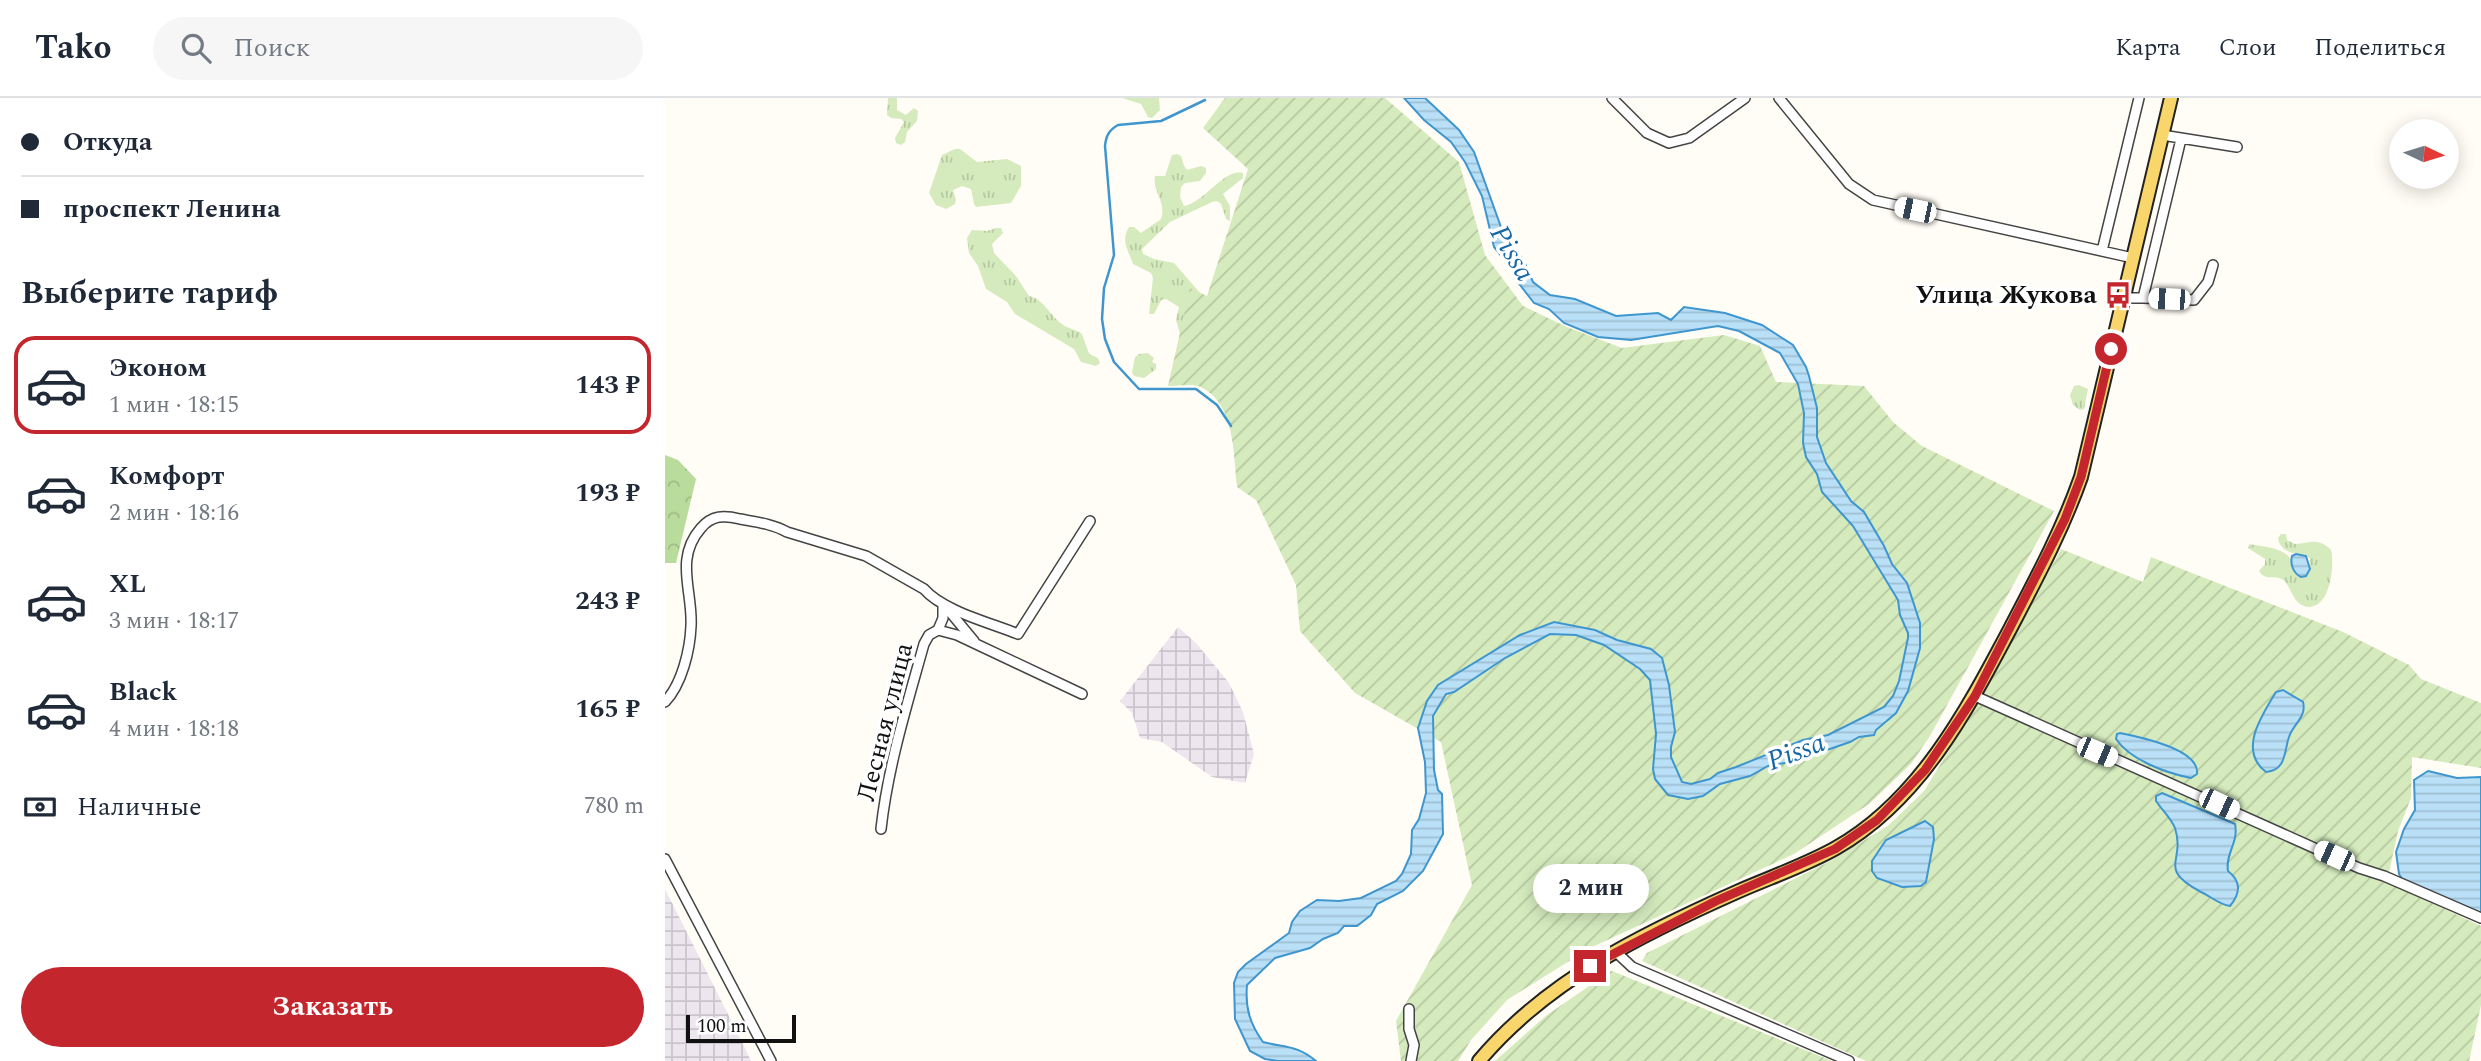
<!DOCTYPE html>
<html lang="ru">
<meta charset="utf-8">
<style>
:root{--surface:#fff;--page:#f6f6f7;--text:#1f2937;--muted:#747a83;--line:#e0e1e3;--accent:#c4262e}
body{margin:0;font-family:Spectral,serif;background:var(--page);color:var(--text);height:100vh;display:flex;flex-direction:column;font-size:26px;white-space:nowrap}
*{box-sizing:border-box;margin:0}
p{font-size:23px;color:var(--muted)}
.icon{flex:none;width:38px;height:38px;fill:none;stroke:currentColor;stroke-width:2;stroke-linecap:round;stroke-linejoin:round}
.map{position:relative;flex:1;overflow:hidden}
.drawer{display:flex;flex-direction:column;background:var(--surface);width:665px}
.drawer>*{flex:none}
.guide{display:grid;align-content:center;height:154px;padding:0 21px;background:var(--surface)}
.needle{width:46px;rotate:94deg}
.fabs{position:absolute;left:1724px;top:21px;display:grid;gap:14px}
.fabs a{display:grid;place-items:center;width:70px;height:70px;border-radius:50%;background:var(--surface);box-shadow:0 4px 18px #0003;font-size:35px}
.scale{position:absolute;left:21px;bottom:18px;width:110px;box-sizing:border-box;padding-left:7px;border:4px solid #111;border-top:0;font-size:19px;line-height:24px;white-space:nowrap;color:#111;-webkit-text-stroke:5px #fff;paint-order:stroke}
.end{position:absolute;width:32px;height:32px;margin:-16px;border:9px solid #c4262e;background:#fff;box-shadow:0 0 0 4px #fff}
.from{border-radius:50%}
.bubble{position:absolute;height:49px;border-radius:24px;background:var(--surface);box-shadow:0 4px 18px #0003;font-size:23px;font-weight:700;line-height:49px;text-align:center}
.car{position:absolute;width:21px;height:42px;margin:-21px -10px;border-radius:9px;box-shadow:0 0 5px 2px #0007;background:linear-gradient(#fff 24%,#345 0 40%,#fff 0 76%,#345 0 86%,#fff 0)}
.guide b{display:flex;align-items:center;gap:24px;height:66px;font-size:26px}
.guide b+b{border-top:2px solid var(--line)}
.guide i{width:18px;height:18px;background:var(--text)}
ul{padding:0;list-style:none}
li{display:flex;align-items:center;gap:21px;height:98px;margin:0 14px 10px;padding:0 7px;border:4px solid transparent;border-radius:21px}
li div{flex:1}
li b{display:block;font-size:26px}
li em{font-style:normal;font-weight:700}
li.current{border-color:var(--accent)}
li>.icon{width:63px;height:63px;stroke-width:1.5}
h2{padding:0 21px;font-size:32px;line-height:84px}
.pay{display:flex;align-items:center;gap:18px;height:77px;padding:0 21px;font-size:26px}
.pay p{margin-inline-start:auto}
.action{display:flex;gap:14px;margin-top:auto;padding:14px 21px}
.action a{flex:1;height:80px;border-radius:42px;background:var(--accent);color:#fff;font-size:28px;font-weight:700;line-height:80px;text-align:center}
header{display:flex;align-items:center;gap:42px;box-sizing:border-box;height:98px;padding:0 35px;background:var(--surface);border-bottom:2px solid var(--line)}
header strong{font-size:33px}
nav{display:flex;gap:38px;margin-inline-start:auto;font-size:24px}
.search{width:490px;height:63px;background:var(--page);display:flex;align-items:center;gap:18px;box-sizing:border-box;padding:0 24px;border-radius:38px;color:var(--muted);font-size:26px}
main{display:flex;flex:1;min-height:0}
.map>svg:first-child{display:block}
.industrial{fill:url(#industrial-grid)}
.grass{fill:url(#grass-tufts)}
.forest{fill:url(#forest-crowns)}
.garden{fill:url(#garden-furrows)}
.water{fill:url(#water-rules);stroke:#3f96cf;stroke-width:2}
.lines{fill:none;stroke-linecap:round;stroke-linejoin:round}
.stream{stroke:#3f96cf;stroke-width:2.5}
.minor-casing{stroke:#444;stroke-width:12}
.major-casing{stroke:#222;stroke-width:16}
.minor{stroke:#fff;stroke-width:9}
.major{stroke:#f9d66b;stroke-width:12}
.route{stroke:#c4262e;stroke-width:9}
.labels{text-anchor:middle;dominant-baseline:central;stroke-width:7;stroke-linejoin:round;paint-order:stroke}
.poi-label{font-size:26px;font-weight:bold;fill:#111;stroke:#fff;text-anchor:end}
.street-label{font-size:26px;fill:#111;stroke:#fff}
.water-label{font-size:28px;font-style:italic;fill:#1768a6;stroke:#fff}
</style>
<header>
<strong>Tako</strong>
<div class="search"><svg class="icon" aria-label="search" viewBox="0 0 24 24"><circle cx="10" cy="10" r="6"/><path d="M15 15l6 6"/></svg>Поиск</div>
<nav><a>Карта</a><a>Слои</a><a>Поделиться</a></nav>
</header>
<main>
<section class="drawer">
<div class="guide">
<b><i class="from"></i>Откуда</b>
<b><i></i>проспект Ленина</b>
</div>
<h2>Выберите тариф</h2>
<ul>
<li class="current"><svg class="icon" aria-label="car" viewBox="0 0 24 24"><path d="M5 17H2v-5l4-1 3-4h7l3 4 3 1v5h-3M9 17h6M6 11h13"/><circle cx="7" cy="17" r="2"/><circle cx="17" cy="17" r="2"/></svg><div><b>Эконом</b><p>1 мин · 18:15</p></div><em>143 ₽</em></li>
<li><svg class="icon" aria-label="car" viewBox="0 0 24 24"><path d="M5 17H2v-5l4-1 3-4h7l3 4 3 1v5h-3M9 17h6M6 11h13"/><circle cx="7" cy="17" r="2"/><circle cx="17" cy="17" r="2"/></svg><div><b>Комфорт</b><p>2 мин · 18:16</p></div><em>193 ₽</em></li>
<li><svg class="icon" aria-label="car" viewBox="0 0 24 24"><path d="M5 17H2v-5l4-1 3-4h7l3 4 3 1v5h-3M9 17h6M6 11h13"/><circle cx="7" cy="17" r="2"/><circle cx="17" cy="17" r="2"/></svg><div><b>XL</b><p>3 мин · 18:17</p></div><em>243 ₽</em></li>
<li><svg class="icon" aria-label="car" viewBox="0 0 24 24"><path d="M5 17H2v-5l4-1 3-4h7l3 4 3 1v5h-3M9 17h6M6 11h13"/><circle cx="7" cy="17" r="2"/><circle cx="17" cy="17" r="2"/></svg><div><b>Black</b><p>4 мин · 18:18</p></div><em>165 ₽</em></li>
</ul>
<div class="pay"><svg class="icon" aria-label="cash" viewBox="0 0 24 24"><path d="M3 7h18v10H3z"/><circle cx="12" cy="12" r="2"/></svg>Наличные<p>780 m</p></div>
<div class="action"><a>Заказать</a></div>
</section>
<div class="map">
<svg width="1816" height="963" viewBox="0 0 1816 963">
<defs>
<pattern id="industrial-grid" width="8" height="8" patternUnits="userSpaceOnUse" patternTransform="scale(1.75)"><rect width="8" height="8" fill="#eee6ef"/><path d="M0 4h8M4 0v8" fill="none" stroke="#cbc4cc"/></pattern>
<pattern id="grass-tufts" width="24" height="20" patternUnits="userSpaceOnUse" patternTransform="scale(1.75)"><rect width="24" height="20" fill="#d5ebbd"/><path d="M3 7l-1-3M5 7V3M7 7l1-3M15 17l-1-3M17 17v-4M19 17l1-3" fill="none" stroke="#b6c8a1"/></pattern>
<pattern id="forest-crowns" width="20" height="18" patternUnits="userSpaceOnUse" patternTransform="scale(1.75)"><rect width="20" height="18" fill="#b9dc9c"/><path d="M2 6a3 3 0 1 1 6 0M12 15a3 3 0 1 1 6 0" fill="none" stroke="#9ebc85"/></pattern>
<pattern id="garden-furrows" width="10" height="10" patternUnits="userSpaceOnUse" patternTransform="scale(1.75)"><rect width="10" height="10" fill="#d5ebbd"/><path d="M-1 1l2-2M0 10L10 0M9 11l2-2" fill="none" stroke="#b6c8a1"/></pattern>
<pattern id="water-rules" width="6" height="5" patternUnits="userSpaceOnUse" patternTransform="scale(1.75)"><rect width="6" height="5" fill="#b9e0f7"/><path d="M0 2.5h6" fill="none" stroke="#9ebfd3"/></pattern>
</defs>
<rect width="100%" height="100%" fill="#fffdf5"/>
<!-- industrial -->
<path class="industrial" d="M513,529l18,16 33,40 14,29 11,42 -9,29 -33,-6 -50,-35 -22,-4 -8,-25 -12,-12z
M0,791l78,155 8,17h-86z"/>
<!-- grass -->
<path class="grass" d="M223,0h9v12l9,5 8,-7 4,3 -1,10 -10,11 -2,10 -4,3 -5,-2 -1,-5 9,-16 -3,-3 -10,-1 -4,-3z
M457,0h37l1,12 -8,8 -4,-1 -7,-13z
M290,51h5l17,13 30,-3 14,7v20l-10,17 -35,4 -2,-3 -3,-15 -9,-3 -9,4 3,10 -1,4 -9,5 -10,-4 -7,-12 13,-38z
M512,56l4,2 3,10 3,4 14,-4 5,2v5l-6,8 -15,2 -4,4 -1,10 4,9c20,-3 40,-38 59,-33v5l-20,16 7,12v15l-4,-2 -5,-15 -4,-3 -5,1 -42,20 -28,27 1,5 11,5 20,4 26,30 -15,40 -5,1 -4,-14 3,-13 -13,-8 -5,1 -7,14h-5l4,-36 -2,-5 -18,-9c-4,-13 -13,-23 -4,-37h5l7,6 20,-14c6,-16 -9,-27 -6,-43h10l7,-21z
M331,130h5l2,5 -11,11 2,9 22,23 13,20c15,3 21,20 33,28 6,5 14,5 20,10l7,20 9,4 2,5 -4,3 -15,-4 -7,-13 -59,-35 -8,-12 -21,-13 -8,-23 -9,-13 -2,-15 5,-8 15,1z
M483,255l6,5 -2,4 4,2v5l-12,9 -10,-2 -2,-4 3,-15 4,-3z
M1414,287l9,4 -4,20 -4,1 -7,-5 -3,-10 4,-9z
M1616,436h5l1,6 8,4c15,-1 23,-7 36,6 4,15 -1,64 -27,56 -12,-4 -12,-19 -21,-26 -8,-6 -17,2 -24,-9l6,-7v-5l-17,-11 2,-4c13,3 35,3 42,17 4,7 2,10 8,16l4,-1 6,-8v-10c-13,-6 -29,-3 -32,-20z"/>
<!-- forest -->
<path class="forest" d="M0,357l13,5 18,19 -20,84h-11z"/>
<!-- garden -->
<path class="garden" d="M560,0h160l74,64 26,93 38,51 44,21 55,21 102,-13 36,11 16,36 88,4 29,36 29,24 132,65 -124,225 -19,28 -42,40 -75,50 -204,94 -83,52 -36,40 -13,21h-57l-5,-40 76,-136 -31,-143 -86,-49 -55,-62 -4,-46 -40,-85 -19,-13c-4,-33 -1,-82 -36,-100 -8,-4 -23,-1 -33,-1l22,-98 17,8 41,-127 -45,-41z
M1396,451l82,33 8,-25 192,75 66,33 12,14 60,24v65l-69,-11 -1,41 -13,33 -11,51 94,44v79l-12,56h-603l-224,-100 5,-8 185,-93 57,-35 35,-34 53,-86z
M946,873h1l220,90h-337l52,-46z"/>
<!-- water -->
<path class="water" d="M739,0h21l34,32 15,22 32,89 17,18 10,23 17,13 25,4 41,17 42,-3 13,7 13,-13 41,6 37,12 31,20 13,22 3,9 8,32v29l9,26 25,38 13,11 20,34 8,18 15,19 13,40v25l-12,43 -12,22 -20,17 -2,5 -15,2 -9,5 -55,19 -27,5 -18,10 -30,8 -17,12 -15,3 -20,-4 -13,-16 -2,-10 3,-35 -6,-54 -10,-11 -36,-24 -28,-10 -26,-1 -45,24 -51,34 -8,2 -13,22 1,54 4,20 4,4 1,40 -20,37 -20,20 -26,13 -6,11 -14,11h-13l-6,7 -15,6 -13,9 -35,10 -28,27c-2,23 3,39 16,57 23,6 34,3 53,19h-38l-13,-2 -15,-8 -15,-32 -1,-36 4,-11 8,-8 43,-31 3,-11 8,-11 17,-11 22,1 22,-3 35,-17 6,-7 9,-20 1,-24 7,-11 7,-26 -1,-31 -7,-34 9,-27 11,-16 82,-50 34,-13 41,8 22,10 34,9 11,9 7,27 6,47 -4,15v10l11,25 9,2 19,-5 8,-6 18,-6 67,-27 25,-5 56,-28 9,-11 6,-15 9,-43v-5l-8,-18 -2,-15 -45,-74 -31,-34 -5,-18 -11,-17 -3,-14 1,-30 -6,-29 -18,-31 -41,-22 -21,-5 -87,14 -33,-3 -34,-14 -15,-14 -15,-6 -17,-22 -6,-13 -17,-21 -12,-51 -17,-34 -14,-20 -27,-22z
M1631,456l10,2 4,13 -4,7 -5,1c-8,-4 -11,-13 -9,-21z
M1618,592l20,12c4,15 -10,22 -14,35 -3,8 -3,19 -8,27 -4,6 -9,7 -15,8 -29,-22 -3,-58 10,-80z
M1455,635c20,4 80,16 77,41l-6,4c-25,-5 -61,-18 -75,-39l1,-5z
M1763,673l29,7 24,-1v138l-77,-33 -5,-8 -3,-22 8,-23 11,-19 -1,-30z
M1497,695l73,31c4,18 -10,30 -7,47 13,10 13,22 2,35 -12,-2 -18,-9 -29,-14 -45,-24 -15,-30 -26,-64 -4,-10 -13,-18 -19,-27v-5z
M1260,723l8,6 1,12 -8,43 -5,4 -19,1 -25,-9 -5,-7v-10l14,-21z"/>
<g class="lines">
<!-- stream -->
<path class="stream" d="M540,2l-44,21 -43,4c-9,5 -12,11 -13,21l9,109 -10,33 -2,31 3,20 9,23 25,27h57l21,16 14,21"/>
<defs>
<path id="minor" d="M947,0l35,35 22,10 20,-5 56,-40
M1114,0l70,86 24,16 260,58
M1497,37l75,12
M1437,153l37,-153
M1459,200h19l38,-159
M1478,200l51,2 14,-18 5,-17
M280,508l29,35
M273,532l5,-12v-13
M1310,598l384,172 25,8 97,42
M0,604c17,-18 25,-52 26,-76 2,-35 -17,-67 10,-98 11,-13 23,-13 39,-9 16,3 33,5 47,13l79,24 58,33c19,22 67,34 94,45l72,-113
M216,731c7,-63 26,-124 43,-185l5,-9 9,-5 19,5 125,59
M0,761l106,202
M951,854l16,15 217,94
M744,911v20l5,16 -3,16"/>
<path id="major" d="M814,963c68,-81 165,-128 260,-170 32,-14 67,-26 97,-43 83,-47 130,-136 173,-217 26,-50 53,-100 72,-154l90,-379"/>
</defs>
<!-- minor casing -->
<use href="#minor" class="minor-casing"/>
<!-- major casing -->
<use href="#major" class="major-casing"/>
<!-- minor -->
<use href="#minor" class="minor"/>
<!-- major -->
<use href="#major" class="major"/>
</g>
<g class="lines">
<!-- route -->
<path class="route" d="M925,868l126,-65 119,-52 42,-29 48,-50 50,-74 90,-177 16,-42 30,-128"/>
</g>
<!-- icons -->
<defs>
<symbol id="bus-bare" viewBox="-9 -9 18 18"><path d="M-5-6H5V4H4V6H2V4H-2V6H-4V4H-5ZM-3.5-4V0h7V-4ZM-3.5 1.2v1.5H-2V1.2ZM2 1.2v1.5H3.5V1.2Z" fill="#c4262e" stroke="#fff" stroke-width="2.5" paint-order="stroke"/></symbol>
</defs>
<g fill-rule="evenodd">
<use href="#bus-bare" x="1434" y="178" width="38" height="38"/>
</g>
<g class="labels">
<!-- poi labels -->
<g class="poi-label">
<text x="1432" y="197">Улица Жукова</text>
</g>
<!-- street labels -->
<g class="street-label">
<text transform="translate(220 624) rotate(-76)">Лесная улица</text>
</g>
<!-- water labels -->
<g class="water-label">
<text transform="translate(847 155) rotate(59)">Pissa</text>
<text transform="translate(1131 654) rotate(-21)">Pissa</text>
</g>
</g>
</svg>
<div class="fabs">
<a><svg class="needle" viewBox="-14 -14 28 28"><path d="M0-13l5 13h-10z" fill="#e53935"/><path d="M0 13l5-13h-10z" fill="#747a83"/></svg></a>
</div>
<div class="scale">100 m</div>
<i class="end from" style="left:1446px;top:251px"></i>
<i class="end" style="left:925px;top:868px"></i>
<div class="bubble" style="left:868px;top:766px;width:116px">2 мин</div>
<i class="car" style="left:1250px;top:112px;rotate:282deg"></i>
<i class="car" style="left:1504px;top:201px;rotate:272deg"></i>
<i class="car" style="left:1432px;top:654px;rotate:113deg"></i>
<i class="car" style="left:1554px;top:706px;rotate:115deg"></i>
<i class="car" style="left:1669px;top:758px;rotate:294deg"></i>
</div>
</main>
